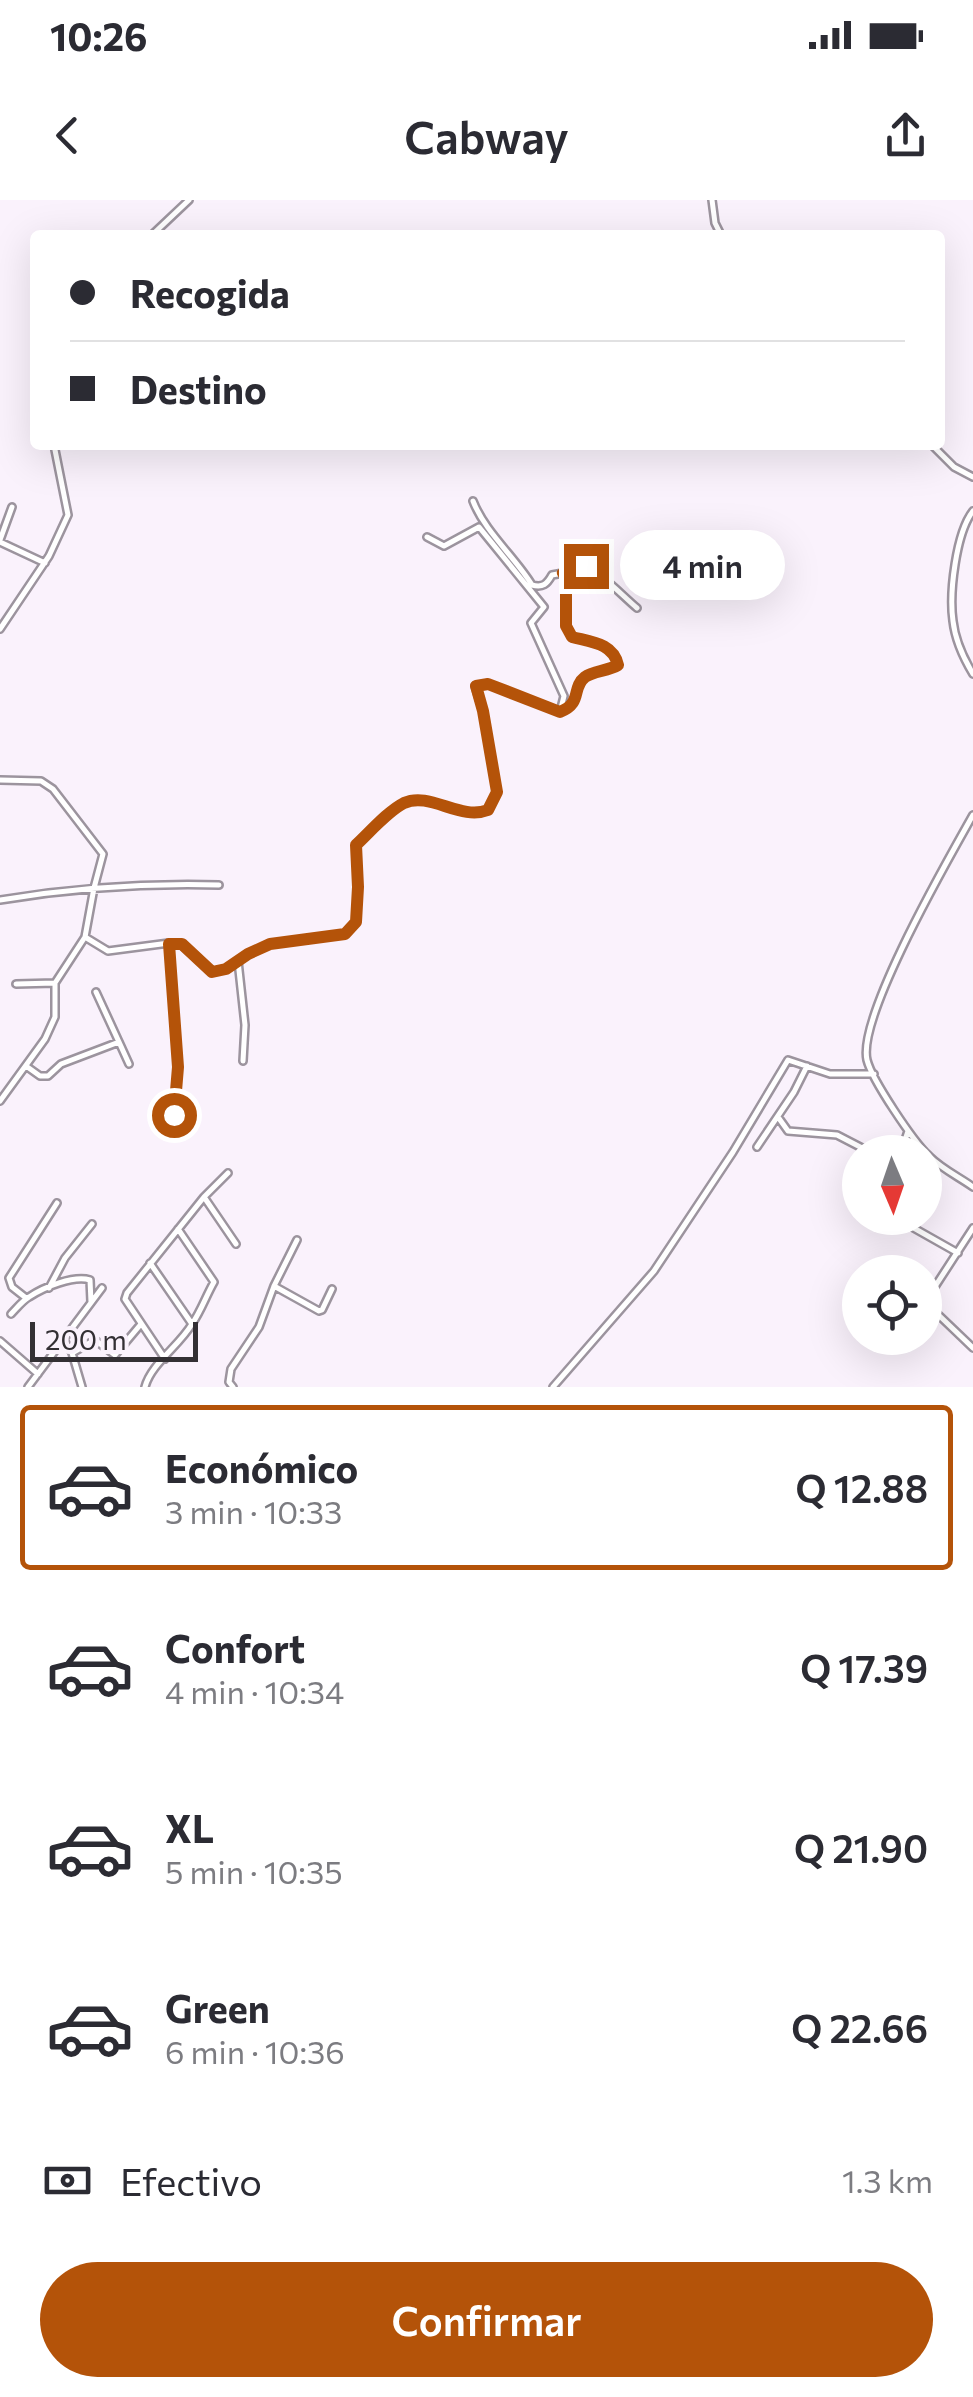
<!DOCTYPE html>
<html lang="es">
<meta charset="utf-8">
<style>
:root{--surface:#fff;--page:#f2f2f3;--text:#2b2b33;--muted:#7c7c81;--line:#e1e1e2;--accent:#b45309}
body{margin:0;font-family:Commissioner,sans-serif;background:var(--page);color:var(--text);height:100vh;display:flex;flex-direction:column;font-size:38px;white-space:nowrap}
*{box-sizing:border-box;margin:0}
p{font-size:32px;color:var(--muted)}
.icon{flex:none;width:55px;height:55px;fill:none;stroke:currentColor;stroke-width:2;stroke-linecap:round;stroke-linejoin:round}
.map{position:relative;height:1187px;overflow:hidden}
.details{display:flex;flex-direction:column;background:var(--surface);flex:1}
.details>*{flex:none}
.hud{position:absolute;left:30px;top:30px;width:915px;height:220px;border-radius:10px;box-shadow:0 10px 40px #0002;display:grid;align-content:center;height:220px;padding:0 40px;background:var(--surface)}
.needle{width:65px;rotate:178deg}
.tools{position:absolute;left:842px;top:935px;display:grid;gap:20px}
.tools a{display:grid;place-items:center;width:100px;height:100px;border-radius:50%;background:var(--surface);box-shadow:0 10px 40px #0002;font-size:50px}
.scale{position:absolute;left:30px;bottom:25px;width:168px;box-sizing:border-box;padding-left:10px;border:5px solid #333034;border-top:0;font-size:28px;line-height:35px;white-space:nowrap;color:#333034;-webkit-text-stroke:8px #faf2fc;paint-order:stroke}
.end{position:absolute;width:45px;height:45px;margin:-22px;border:12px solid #b45309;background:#fff;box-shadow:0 0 0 5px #fff}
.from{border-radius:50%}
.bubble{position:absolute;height:70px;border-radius:35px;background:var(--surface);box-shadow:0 10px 40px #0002;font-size:32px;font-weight:600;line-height:70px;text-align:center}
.hud b{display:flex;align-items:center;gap:35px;height:95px;font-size:38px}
.hud b+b{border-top:2px solid var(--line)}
.hud i{width:25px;height:25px;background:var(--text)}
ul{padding:18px 0 0;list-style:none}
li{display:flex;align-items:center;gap:30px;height:165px;margin:0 20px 15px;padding:0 20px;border:5px solid transparent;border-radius:10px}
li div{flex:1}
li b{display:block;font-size:38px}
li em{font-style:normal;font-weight:600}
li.selected{border-color:var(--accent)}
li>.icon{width:90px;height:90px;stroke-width:1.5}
.pay{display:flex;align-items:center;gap:25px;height:110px;padding:0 40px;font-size:38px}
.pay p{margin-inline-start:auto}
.button{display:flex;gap:20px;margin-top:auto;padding:20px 40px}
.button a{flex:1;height:115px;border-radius:60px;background:var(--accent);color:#fff;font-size:40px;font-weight:600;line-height:115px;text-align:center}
.status{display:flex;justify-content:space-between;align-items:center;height:70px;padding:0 50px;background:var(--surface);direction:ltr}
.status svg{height:28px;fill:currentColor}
header{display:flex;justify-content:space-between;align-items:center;height:130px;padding:0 40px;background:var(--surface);font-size:45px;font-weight:600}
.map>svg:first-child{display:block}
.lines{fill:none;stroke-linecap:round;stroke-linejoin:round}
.street-casing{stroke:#9c949e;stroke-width:10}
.street{stroke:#fff;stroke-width:5}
.route{stroke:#b45309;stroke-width:12}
</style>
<div class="status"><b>10:26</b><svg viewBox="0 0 49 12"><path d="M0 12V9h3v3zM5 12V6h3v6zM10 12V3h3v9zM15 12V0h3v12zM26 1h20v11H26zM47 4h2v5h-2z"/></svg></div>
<header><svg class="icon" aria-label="back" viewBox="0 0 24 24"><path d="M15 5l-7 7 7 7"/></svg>Cabway<svg class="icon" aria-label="share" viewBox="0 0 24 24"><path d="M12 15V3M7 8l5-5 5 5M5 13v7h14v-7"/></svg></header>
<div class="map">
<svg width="973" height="1187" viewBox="0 0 973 1187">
<rect width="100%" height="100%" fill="#faf2fc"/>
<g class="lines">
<defs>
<path id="street" d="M712,0l3,23 6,12
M152,35l37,-35
M932,245l22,22 19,10
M473,301c12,31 42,56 59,84 11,3 15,-1 20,-10l11,-2 2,5 1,48 6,11c18,5 41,7 46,28 -10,5 -25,6 -33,12 -14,11 -2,26 -25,35
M973,311c-17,22 -24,82 -20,110 2,18 11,38 20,53
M0,340l12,-33
M0,342l45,21
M563,373l12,-10c25,7 43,29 62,45
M0,429l49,-73 19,-41 -14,-70
M0,580l41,1 12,8 50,65 -9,34 -9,49 -30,46v34l-10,22 -45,62
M973,615c-24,43 -116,202 -106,245 5,20 46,81 62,96 13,13 30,21 44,31
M0,700c73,-12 146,-17 219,-15
M85,737l23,14 61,-8 13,2 30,27 14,-3 21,-14 23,-11 75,-10 11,-12 2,-35 -2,-42c13,-12 32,-34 48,-42 27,-12 56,18 84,7l9,-18 -14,-81 -8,-25 13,-2 72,28 4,-16 -33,-73 13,-16 -65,-80 -35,19 -17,-9
M169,743l9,124 -4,48
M238,761l7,64 -2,36
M16,784l39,-1
M96,792l23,50
M26,866l14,10h8l13,-12 58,-22 10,22
M778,917l10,14 49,4 29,15
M757,947l37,-55 13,-26
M901,952l7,-21
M204,997l32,47
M896,1018l62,35
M973,1028l-48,74 48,46
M150,1063l42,61
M274,1086l45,25 3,-1 10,-21
M49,1088l16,-30 27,-34
M26,1098l-14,-11 -3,-9 48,-75
M11,1114c6,-6 11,-13 18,-17 15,-10 45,-22 61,-17l1,22
M64,1140l8,13 10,34
M0,1141l38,33
M72,1153l23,-13 20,15 26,-31
M165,1159l-40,-60 2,-6 77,-96 24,-24
M28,1187l74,-99
M145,1187c6,-23 34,-41 47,-63 9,-13 14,-28 22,-42l-36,-53
M233,1187l-4,-5 2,-13 28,-42 15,-41 23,-46
M553,1187l101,-116 79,-119 55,-92 42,14h44"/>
</defs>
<!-- street casing -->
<use href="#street" class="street-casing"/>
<!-- street -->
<use href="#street" class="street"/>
</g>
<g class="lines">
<!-- route -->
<path class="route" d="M174,915l4,-48 -9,-123h13l30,28 14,-3 22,-15 22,-10 75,-10 11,-12 2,-35 -2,-42c13,-12 32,-34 48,-42 26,-12 56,18 84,7l9,-18 -14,-81 -7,-25 12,-2 72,28c23,-9 11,-24 25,-35 8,-6 23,-6 33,-12 -5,-22 -27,-23 -46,-28l-6,-11v-48l-3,-5 12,-10 11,3"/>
</g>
</svg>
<div class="tools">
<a><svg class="needle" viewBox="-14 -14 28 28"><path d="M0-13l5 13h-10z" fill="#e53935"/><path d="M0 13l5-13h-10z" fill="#7c7c81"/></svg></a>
<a><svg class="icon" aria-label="locate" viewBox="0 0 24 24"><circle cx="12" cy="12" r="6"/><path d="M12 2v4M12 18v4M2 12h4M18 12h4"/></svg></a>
</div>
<div class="scale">200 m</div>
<i class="end from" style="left:174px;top:915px"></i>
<i class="end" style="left:586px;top:366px"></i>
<div class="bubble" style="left:620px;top:330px;width:165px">4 min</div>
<div class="hud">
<b><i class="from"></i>Recogida</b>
<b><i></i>Destino</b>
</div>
</div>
<section class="details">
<ul>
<li class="selected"><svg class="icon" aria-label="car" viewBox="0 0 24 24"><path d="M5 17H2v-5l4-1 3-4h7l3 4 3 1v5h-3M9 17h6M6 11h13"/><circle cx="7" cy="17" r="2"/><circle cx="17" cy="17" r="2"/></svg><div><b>Económico</b><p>3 min · 10:33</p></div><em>Q 12.88</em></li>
<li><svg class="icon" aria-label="car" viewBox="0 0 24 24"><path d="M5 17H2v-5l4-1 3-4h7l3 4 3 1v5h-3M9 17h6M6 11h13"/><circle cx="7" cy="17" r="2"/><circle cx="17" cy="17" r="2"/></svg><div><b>Confort</b><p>4 min · 10:34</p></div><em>Q 17.39</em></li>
<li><svg class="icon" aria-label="car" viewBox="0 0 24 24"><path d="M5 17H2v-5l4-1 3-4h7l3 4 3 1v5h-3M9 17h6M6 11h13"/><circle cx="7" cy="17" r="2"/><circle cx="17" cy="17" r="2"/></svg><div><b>XL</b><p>5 min · 10:35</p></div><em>Q 21.90</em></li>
<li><svg class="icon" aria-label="car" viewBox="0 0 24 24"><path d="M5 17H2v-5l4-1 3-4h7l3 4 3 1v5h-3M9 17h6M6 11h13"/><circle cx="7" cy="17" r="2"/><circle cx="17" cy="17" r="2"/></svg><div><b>Green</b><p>6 min · 10:36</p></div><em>Q 22.66</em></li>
</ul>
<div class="pay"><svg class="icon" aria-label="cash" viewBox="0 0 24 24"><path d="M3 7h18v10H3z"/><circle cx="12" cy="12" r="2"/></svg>Efectivo<p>1.3 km</p></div>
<div class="button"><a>Confirmar</a></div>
</section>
